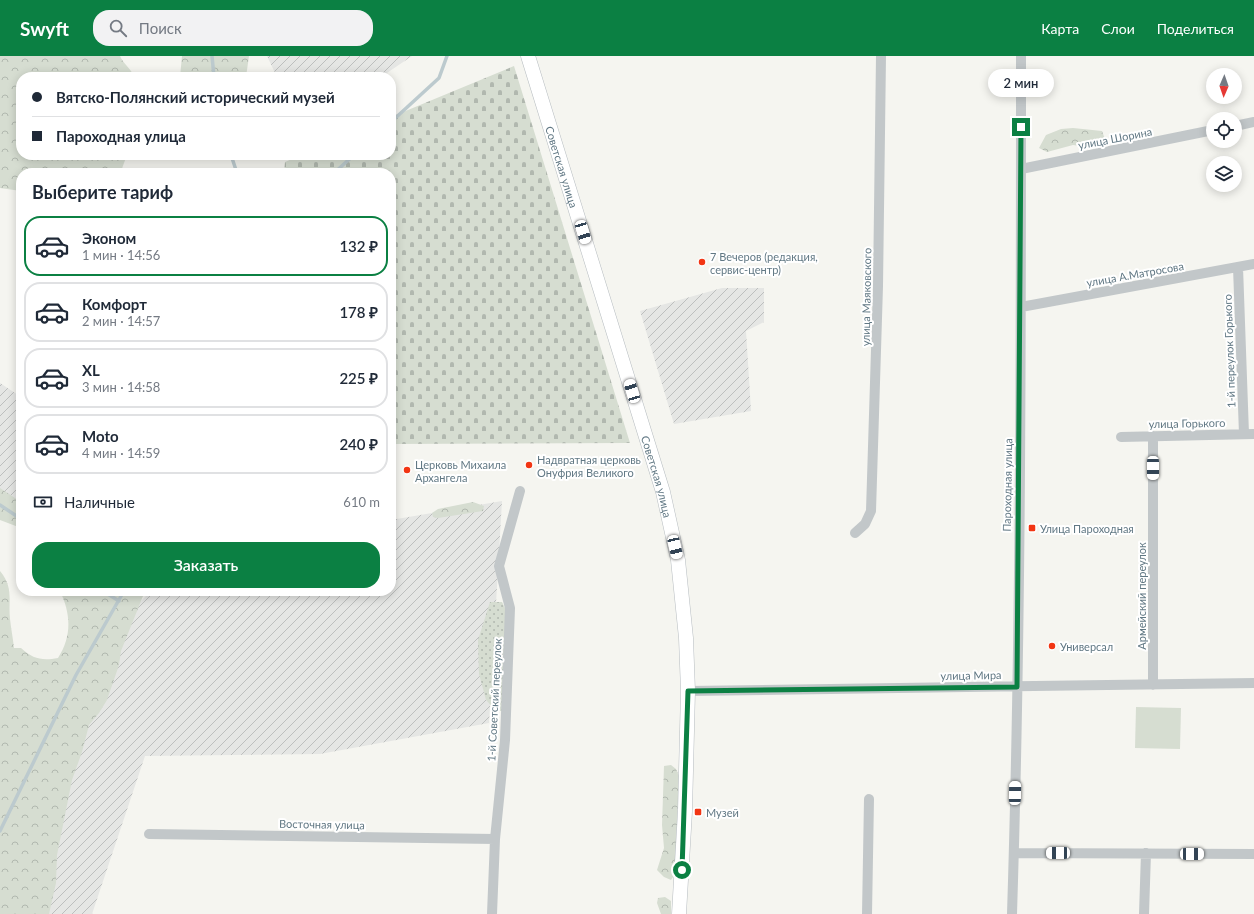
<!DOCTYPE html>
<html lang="ru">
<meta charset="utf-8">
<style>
:root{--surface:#fff;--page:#f2f2f3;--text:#1f2937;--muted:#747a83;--line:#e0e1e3;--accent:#0b8043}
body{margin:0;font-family:Lato,sans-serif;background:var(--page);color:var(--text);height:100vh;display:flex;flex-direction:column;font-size:15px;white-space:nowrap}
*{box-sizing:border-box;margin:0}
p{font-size:13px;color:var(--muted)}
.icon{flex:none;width:22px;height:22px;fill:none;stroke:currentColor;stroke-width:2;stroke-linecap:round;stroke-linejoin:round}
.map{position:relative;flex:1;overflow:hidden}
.side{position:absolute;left:16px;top:112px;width:380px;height:428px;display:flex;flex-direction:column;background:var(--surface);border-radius:16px;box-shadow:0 2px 10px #0003}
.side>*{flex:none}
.guide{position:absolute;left:16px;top:16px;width:380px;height:88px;border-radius:16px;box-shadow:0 2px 10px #0003;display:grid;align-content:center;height:88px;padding:0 16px;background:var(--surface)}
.needle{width:26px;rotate:182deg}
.fabs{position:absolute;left:1206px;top:12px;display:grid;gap:8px}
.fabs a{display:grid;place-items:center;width:36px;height:36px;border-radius:50%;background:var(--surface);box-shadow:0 2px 10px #0003;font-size:20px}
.end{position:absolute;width:18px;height:18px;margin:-9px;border:5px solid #0b8043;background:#fff;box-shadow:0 0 0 2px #fff}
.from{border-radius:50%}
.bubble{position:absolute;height:28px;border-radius:14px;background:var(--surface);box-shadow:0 2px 10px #0003;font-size:13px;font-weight:600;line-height:28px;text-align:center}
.car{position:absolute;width:12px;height:24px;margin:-12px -6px;border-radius:5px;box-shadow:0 0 3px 1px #0007;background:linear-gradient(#fff 24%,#345 0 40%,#fff 0 76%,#345 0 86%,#fff 0)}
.guide b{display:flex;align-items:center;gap:14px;height:38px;font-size:15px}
.guide b+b{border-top:1px solid var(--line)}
.guide i{width:10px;height:10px;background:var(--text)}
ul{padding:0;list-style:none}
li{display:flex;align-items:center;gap:12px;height:60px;margin:0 8px 6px;padding:0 8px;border:2px solid var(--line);border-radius:16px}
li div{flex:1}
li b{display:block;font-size:15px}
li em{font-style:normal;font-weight:600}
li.on{border-color:var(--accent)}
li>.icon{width:36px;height:36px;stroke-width:1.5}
h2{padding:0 16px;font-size:18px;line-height:48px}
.pay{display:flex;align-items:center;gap:10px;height:44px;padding:0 16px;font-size:15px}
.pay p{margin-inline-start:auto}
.button{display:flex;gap:8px;margin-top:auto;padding:8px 16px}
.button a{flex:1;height:46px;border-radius:16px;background:var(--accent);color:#fff;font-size:16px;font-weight:600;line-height:46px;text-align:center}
header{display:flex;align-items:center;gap:24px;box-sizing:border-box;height:56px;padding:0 20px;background:var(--accent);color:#fff}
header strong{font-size:19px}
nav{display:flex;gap:22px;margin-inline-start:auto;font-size:14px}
.search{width:280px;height:36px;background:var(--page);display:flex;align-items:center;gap:10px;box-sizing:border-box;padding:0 14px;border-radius:16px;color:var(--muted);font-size:15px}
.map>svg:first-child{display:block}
.industrial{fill:url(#industrial-furrows)}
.grass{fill:url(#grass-dots)}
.forest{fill:url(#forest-crowns)}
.cemetery{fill:url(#cemetery-stones)}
.green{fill:#d6ddd1}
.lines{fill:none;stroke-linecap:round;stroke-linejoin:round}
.stream{stroke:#bccace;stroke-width:3.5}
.secondary-casing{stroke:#b6bcc0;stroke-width:15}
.street{stroke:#c2c7c9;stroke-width:10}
.secondary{stroke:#fff;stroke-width:14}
.route{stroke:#0b8043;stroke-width:5}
.poi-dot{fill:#f23513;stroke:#fff;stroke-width:1.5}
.labels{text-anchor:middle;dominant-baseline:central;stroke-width:4;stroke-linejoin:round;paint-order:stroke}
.street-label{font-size:11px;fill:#617884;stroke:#fff}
.poi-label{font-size:11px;fill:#617884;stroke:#fff;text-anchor:start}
</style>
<header>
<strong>Swyft</strong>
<div class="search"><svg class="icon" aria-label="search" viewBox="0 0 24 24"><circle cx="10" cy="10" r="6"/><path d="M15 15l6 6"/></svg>Поиск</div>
<nav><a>Карта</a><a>Слои</a><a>Поделиться</a></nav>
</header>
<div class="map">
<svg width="1254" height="858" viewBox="0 0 1254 858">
<defs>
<pattern id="industrial-furrows" width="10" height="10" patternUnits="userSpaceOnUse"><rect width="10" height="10" fill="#e5e6e4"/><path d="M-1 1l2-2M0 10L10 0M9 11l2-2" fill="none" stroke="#bdbfbe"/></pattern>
<pattern id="grass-dots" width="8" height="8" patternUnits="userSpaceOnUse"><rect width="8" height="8" fill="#d6ddd1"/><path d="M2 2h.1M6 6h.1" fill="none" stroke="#b1b8af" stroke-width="1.8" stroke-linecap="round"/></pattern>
<pattern id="forest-crowns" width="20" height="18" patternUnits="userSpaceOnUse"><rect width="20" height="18" fill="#d6ddd1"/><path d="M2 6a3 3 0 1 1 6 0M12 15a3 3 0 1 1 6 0" fill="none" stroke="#b1b8af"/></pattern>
<pattern id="cemetery-stones" width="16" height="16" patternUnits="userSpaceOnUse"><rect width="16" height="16" fill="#d6ddd1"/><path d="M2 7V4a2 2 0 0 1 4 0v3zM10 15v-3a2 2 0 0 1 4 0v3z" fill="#b1b8af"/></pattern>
</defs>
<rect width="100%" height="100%" fill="#f5f5f0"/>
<!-- industrial -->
<path class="industrial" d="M267,0h145l-31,21h-104z
M722,232h42v34l-18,9 5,80 -77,13 -34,-113z
M0,327l21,14v117l-21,-12z
M502,445l-13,222 -169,31 -175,2 -53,158h-66l91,-289 34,-34h240v-71z"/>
<!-- grass -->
<path class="grass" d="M490,546h12l4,8 -4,101h-6l-10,-11 -7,-26 -1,-34z"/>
<!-- forest -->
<path class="forest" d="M0,0h120c3,8 12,13 14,21h-113v78h106l-6,16 -3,2h-97v18l-21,-3z
M182,0h67l-3,21h-66z
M1073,72l29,3 4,11 -13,6 -20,-3 -26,7 -8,-4 7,-13 15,-6z
M0,432l21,14v26l-21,-8z
M473,446l11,4 -1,5 -45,7 -5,-1 -1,-4 6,-4z
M0,515c14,17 8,29 10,48 1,10 3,19 4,29h7c12,11 21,13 37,10 14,-22 13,-44 2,-67h85l-24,60 -2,14 -12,35 -8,13 -10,12 -7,27 -10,28 -15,75 -1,28 -7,31h-49z
M671,709l5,4 3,7 -4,98 -4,6 -7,-3 -7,-7 7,-22 -2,-23 2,-59z
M665,841l6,4v13h-10l-4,-11 1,-5z"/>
<!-- cemetery -->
<path class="cemetery" d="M514,10l116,377 -239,1v-271h-107l1,-11 16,-7h90v-38z"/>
<!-- green -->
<path class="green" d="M1136,651l45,1 -1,41 -45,-1z"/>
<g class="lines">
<!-- stream -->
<path class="stream" d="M212,0l2,21
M391,66l48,-44 8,-22
M231,99l6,18
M334,117l20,-18
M0,449l21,14
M103,535l16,10
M0,775l76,-156 48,-84"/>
<defs>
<g id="secondary">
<path id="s1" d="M528,0l135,436 15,68 8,78 2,53 -3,120 -6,103"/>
</g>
</defs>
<!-- secondary casing -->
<use href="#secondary" class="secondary-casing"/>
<!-- street -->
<path class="street" d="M1235,70l19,-4
M1021,113l192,-39
M1238,211l6,167
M1021,251l233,-43
M1153,380v249
M1121,381l133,-3
M855,477l10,-9 6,-13 7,-225 3,-230
M688,635l566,-8
M149,778l346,5
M1014,797l240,1
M492,858l3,-75 10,-99 5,-132 -11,-42 21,-75
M867,858l2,-115
M1012,858c9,-286 9,-572 9,-858
M1144,858l2,-61"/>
<!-- secondary -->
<use href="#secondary" class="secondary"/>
</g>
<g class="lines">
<!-- route -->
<path class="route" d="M682,814l6,-179 329,-4 4,-560"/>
</g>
<!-- markers -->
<g class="poi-dot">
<circle cx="702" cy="206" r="4"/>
<circle cx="529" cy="409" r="4"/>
<circle cx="407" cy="414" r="4"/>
<rect x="1028" y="468" width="8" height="8" rx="2"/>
<circle cx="1052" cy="590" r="4"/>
<rect x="694" y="752" width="8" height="8" rx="2"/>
</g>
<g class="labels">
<!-- street labels -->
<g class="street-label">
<text transform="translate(1115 82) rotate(-11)">улица Шорина</text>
<text stroke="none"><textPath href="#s1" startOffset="116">Советская улица</textPath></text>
<text transform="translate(1135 218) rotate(-10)">улица А.Матросова</text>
<text transform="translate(866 241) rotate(-89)">улица Маяковского</text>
<text transform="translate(1229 295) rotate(-92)">1-й переулок Горького</text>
<text transform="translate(1187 367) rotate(-1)">улица Горького</text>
<text stroke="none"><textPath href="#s1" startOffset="440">Советская улица</textPath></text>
<text transform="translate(1007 429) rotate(-89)">Пароходная улица</text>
<text transform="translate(1141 540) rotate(-90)">Армейский переулок</text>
<text transform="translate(971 619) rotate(-1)">улица Мира</text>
<text transform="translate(494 644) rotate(-87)">1-й Советский переулок</text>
<text transform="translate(322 768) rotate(1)">Восточная улица</text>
</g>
<!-- poi labels -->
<g class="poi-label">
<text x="710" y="200">7 Вечеров (редакция,<tspan x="710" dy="13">сервис-центр)</tspan></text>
<text x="537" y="403">Надвратная церковь<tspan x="537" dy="13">Онуфрия Великого</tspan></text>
<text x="415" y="408">Церковь Михаила<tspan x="415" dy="13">Архангела</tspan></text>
<text x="1040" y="472">Улица Пароходная</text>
<text x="1060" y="590">Универсал</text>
<text x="706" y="756">Музей</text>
</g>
</g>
</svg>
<div class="fabs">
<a><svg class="needle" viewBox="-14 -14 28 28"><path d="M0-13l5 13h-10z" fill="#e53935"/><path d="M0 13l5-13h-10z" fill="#747a83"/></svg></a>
<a><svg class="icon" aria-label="locate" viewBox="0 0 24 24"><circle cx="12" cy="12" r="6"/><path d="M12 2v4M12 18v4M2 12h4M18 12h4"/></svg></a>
<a><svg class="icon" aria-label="layers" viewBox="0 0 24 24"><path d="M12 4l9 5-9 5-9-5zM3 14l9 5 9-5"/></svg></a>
</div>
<i class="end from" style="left:682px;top:814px"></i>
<i class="end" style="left:1021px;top:71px"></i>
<div class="bubble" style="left:988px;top:13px;width:66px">2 мин</div>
<i class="car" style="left:583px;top:176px;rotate:163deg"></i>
<i class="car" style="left:632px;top:335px;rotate:343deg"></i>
<i class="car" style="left:1153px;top:412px;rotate:180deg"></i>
<i class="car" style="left:675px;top:491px;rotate:167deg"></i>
<i class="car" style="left:1015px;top:737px;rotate:1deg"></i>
<i class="car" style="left:1058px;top:797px;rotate:270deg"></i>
<i class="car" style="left:1192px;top:798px;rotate:90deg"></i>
<div class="guide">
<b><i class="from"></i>Вятско-Полянский исторический музей</b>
<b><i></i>Пароходная улица</b>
</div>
<section class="side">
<h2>Выберите тариф</h2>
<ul>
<li class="on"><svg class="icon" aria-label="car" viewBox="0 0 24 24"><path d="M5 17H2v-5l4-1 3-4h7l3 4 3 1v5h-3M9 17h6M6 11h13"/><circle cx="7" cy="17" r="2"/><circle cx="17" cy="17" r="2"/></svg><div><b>Эконом</b><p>1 мин · 14:56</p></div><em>132 ₽</em></li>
<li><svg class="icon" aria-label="car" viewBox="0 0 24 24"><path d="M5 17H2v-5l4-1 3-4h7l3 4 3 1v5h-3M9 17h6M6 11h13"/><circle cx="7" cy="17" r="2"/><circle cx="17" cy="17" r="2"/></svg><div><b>Комфорт</b><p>2 мин · 14:57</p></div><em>178 ₽</em></li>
<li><svg class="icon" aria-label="car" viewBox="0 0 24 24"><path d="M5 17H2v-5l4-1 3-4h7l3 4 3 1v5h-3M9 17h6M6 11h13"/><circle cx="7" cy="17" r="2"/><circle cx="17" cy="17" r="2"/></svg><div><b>XL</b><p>3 мин · 14:58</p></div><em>225 ₽</em></li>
<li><svg class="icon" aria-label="car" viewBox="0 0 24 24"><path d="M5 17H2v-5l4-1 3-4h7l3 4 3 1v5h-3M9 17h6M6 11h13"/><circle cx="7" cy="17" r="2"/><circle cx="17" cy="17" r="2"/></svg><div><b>Moto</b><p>4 мин · 14:59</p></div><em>240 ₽</em></li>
</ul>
<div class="pay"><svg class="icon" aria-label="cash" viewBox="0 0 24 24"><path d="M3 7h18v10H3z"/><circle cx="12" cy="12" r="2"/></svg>Наличные<p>610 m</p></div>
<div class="button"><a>Заказать</a></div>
</section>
</div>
